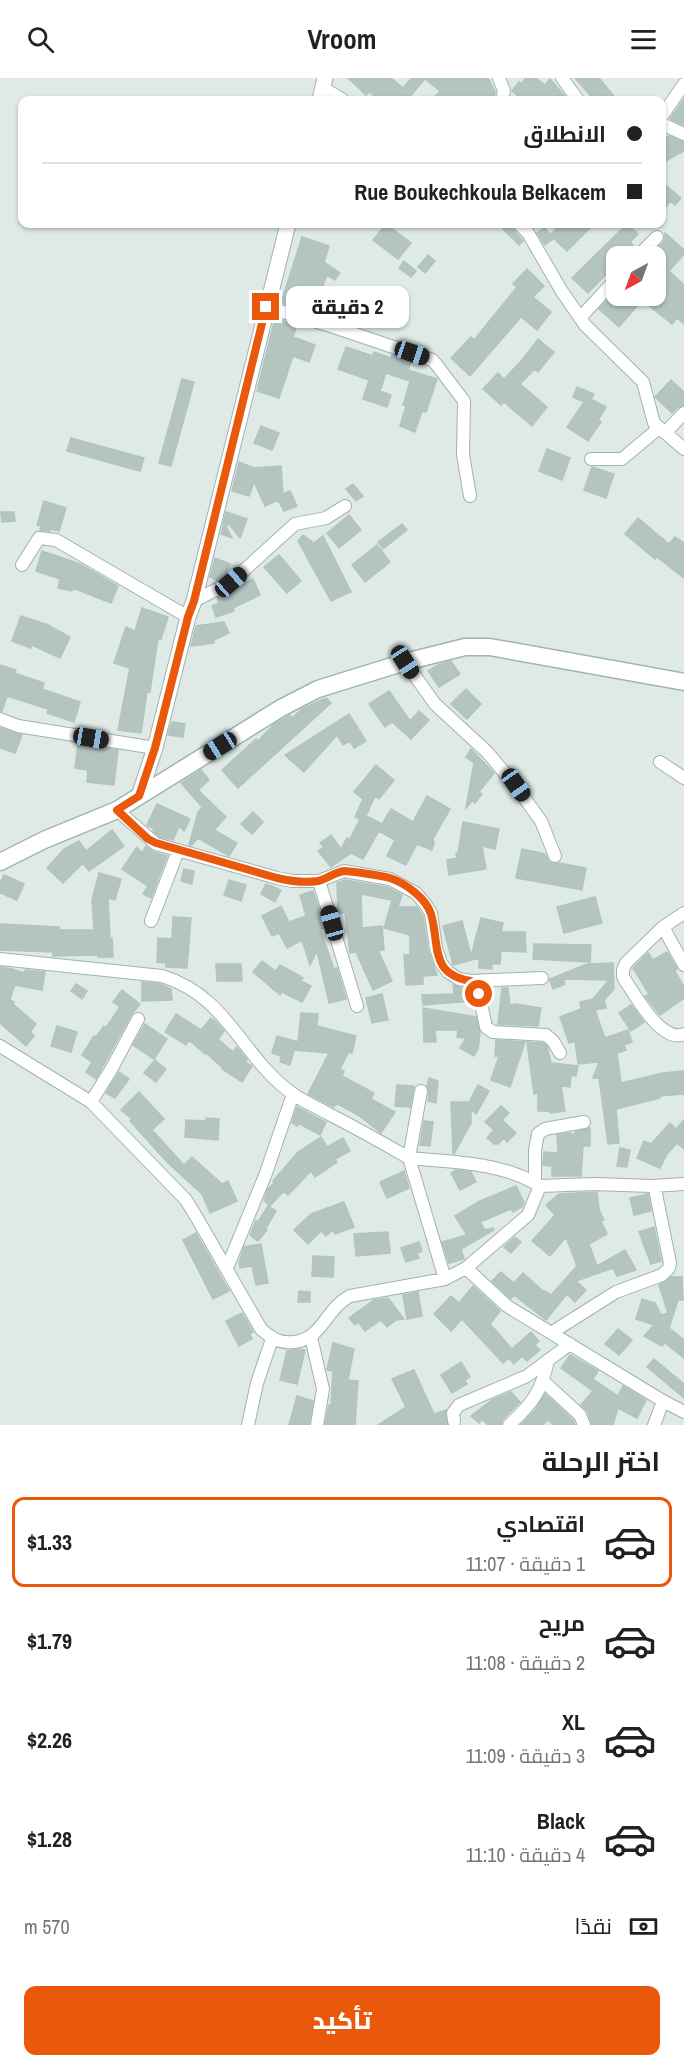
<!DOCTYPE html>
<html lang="ar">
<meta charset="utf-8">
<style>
:root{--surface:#fff;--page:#f6f6f6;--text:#202124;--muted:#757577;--line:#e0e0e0;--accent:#ea580c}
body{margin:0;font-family:"Archivo Narrow",Cairo,sans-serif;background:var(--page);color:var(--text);direction:rtl;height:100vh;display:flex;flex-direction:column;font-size:22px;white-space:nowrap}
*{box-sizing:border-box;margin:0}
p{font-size:20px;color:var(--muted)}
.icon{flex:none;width:33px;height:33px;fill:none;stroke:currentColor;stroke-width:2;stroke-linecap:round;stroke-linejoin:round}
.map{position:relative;height:1347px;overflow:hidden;direction:ltr}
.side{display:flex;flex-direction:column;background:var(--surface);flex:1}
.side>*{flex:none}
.hud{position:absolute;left:18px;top:18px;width:648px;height:132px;border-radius:12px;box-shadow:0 2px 4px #0004;direction:rtl;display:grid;align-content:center;height:132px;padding:0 24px;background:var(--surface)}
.needle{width:39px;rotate:221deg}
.buttons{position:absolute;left:606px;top:168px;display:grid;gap:12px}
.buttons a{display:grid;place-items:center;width:60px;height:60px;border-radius:12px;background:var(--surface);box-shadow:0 2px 4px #0004;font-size:30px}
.end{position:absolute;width:27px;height:27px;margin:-14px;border:8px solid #ea580c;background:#fff;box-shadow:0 0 0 3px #fff}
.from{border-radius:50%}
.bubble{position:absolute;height:42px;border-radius:12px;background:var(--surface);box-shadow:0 2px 4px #0004;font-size:20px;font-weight:800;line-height:42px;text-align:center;direction:rtl}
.car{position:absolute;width:18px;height:36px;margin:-18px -9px;border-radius:8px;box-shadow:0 0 4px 2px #0007;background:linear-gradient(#222 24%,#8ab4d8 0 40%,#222 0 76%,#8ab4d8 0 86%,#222 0)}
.hud b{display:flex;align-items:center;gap:21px;height:57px;font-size:22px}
.hud b+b{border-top:2px solid var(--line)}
.hud i{width:15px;height:15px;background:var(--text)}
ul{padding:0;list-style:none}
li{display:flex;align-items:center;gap:18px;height:90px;margin:0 12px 9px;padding:0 12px;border:3px solid transparent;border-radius:12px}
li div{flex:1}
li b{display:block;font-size:22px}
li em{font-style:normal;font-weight:800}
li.selected{border-color:var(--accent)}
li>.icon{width:54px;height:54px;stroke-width:1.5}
h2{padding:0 24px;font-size:27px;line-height:72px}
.pay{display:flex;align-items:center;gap:15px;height:66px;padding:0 24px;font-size:22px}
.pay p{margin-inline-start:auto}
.button{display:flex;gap:12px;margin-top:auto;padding:12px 24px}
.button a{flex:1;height:69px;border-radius:12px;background:var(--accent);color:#fff;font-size:24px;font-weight:800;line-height:69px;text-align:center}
header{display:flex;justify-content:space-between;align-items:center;height:78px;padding:0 24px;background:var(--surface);font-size:27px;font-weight:800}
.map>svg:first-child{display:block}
.building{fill:#b4c5c0;stroke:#b1c4bf;stroke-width:1.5}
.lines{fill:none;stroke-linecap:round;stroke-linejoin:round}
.minor-casing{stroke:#a2b2af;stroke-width:14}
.tertiary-casing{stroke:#a2b2af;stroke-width:17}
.secondary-casing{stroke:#9db6b1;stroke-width:19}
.minor{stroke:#fff;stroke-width:12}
.tertiary{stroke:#fff;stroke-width:15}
.secondary{stroke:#fff;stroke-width:16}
.route{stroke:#ea580c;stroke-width:8}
</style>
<header><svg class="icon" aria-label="menu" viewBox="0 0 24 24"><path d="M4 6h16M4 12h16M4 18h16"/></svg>Vroom<svg class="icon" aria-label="search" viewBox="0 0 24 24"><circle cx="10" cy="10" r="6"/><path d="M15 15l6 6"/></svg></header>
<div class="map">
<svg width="684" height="1347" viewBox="0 0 684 1347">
<rect width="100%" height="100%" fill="#dfeae7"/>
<!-- building -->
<path class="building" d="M348,0h43l12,10 9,-10h76l7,14 -1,8h-62l8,-9 -15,-12 -18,21h-27l-11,-8 -3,3z
M526,0h10l9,7 5,-6 18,21h-38l-5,-3 -2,3 -11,-9 7,-9 2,2z
M575,0h24l18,22h-23z
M684,21v26l-14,-6z
M669,58l15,6v9l-18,10 -4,-9v-12z
M662,104l19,16 -6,7 -5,-4 -8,11z
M386,146l25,19 -13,16 -25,-19z
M508,146h3l2,5 10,12 -4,4 -16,-16z
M561,146h33l-27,27 -17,-16z
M627,146l11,10 -8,8 3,3 -11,11h-6v8l-28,29 -16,-15z
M545,150l8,11 -8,6 -8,-12z
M665,155l19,17v4l-15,17 15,14v39l-7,-6 -5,6 -30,-24 -23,27 -20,-18 17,-18v5h40v-46l9,-10z
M302,159l27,9 -5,16 16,11 -5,7 -8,-5 -8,22 -5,-2 -3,7 -4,-1 -3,8 -23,-6z
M428,177l7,6 -10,12 -7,-6z
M404,183l12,10 -5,6 -12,-9z
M527,191l17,17 -11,11 18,15 -14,18 -16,-13 -51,59 -19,-18 20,-21 3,3 43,-53 -4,-3z
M275,240l22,7 -4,12 22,8 -6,17 -16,-6 -14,42 -22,-7z
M538,261l16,13 -16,20 -3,-3 -15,15 27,23 -15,19 -28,-24 -3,3 -18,-16 15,-16 6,6 19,-20z
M346,269l27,9 1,-4 17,6 1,-3 19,7 -3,8 29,9 -11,33 -4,-1 -7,21 -15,-6 6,-20 -3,-1 7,-24 -24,-8 -6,18 11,4 -4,12 -24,-8 6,-19 -31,-11z
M182,301l12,3 -23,84 -12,-3z
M671,302l13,12v13l-6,2 -6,6 -17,-16z
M577,309l17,7 -3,5 15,8 -8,13 3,2 -13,19 -21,-14 17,-25 -11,-5z
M261,348l18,7 -7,17 -18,-7z
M71,360l73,20 -4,13 -73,-20z
M547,371l23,9 -8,22 -23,-9z
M239,384l15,6 27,-2 2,28 7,-3 7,15 -13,5 -6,-11 -13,6 -11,-24 -5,14 -17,-5z
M592,389l22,7 -8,24 -22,-8z
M353,406l10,12 -7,5 -10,-12z
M44,423l22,7 -7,23 -8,-2 -1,2 -10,-1 1,-4 -4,-1z
M1,434h13l1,9 -13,1z
M226,434l21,7 -7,19 -11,-14 -3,2 6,12 -11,-4z
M349,437l12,15 -22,18 -12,-15z
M638,440l31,26 6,-7 9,6v35l-27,-21 -2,2 -30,-25z
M402,446l5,6 -24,19 -5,-7z
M303,457l11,8 9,-7 28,56 -20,9 -33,-60z
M377,467l13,17 -25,20 -13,-17z
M42,473l38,13 38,22 -7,17 -38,-15 -1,3 -14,-3 2,-9 -24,-8z
M279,477l22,26 -14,12 -23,-26z
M215,480l15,6 -6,12 -7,4 -7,-3z
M253,501l7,16 -27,13 1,3 -18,6 -4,-11 7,-3 -2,-5z
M142,530l26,9 -7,22 -3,-1 -8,54h-3l-6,41 -23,-3 12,-62 -16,-5 12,-36 9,4z
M21,538l27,9 22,12 -10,21 -28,-13 -1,3 -19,-7z
M224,544l5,11 -15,7v3l-23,3 5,-20z
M451,583l9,13 -21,13 -11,-16 10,-6z
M0,587l16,5 -2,3 30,10 -2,6 38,13 -6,20 -27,-9 1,-4 -41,-13 -5,15h-2z
M466,611l15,15 -14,15 -16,-15z
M389,613l21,30 9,-10 10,9 -18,19 -19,-17 -7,5 -16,-23z
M326,620l5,5 -93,85 -16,-18 34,-31 2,2 16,-17 16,-9 2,3 10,-9z
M349,636l17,27 -12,7 -4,-7 -7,4 -6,-10 -33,37 -19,-17z
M172,644l13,2 -2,13 -15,-2z
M1,650l21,7 -7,18 -15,-5z
M78,666l40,6 -4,35 -27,-3 1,-12 -13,-2z
M471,671l23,24 -15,19 3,2 -7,9 -3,-2 -6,7 8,-45 -8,-6z
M376,687l18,15 -15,19 -4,-3 -9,20 16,8 9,-15 22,13 14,-26 23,13 -17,30 1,4 -2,7 -15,-6 -11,21 -19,-9 8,-16 -16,-9 -16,28 -12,-6 -20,14 -13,-16 6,-4 -4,-4 11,-8 10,14 6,-11 3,1 10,-20 -5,-2 8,-18 -9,-7z
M201,692l8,10 -11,10 28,27 -12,13 23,13 -8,13 -31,-18 -6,7h-3l9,-33 4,-5 -21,-24z
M157,726l33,15 -6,12 -5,-5 -6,14 -13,-3 -7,-6 1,-2 -7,-4z
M253,734l10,10 -11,12 -11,-10z
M463,744l36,7 -4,20 -13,-3 4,23 -37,6 -2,-15 10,-2 -1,-5h2z
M112,752l12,16 -35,25 -6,-8 -20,20 -16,-15 17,-19 15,-8 7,10z
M146,768l7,6 14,4 -16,42 -8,-4 5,-8 -26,-17 15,-22 5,6z
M522,771l23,5 4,8 4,2 6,-1 27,5 -4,22 -66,-12z
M184,791l10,2 -2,13 -11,-3z
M99,795l22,6 -6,21 -7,-2 2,40h2l1,19h-15v-2l-45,1v-4l-53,-2v-26l59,3v3h35l-2,-30z
M4,797l20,9 -7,16 -17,-7v-10z
M229,802l17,5 -5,16 -17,-6z
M345,802l42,7 15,8 -4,12h19l6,9 5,34 9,25 -14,1v8l-17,1 -2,-30h6v-20l-26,-7 8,-28 -31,-6 1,34 20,-2 2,24h-6l14,31 -19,9 -17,-38 -6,1 -5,-40h-7l-1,-30z
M266,806l15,6 -6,12 -14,-8z
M313,813l12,37 -5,1 14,40 3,-1 9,31 -17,4 -12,-52 -7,14 -8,-25 -15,8 -8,-15 -7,3 -10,-20 19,-10 8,16 17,-6 -6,-21z
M595,819l7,26 -38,10 -7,-26z
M173,839l18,1 -4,50 -21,-1v-4l-9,-1 1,-24 14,1z
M481,840l22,5 -2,9h24l1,20 -25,-1 -1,13h-8v5l-13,-1v-10l-26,7 -10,-39 19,-5 9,35z
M534,866l57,1 -1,17 -57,-3z
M667,874l10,17 -2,2 9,16v11l-24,17 -15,-19 4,-2 -16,-26 15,-15 5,7z
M262,883l14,10 4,-6 20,11 3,2 -2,3 10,5 -9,16 -20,-10 -2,3 -27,-23z
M613,885l1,26 -10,11 2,8 -11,2 10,28 23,-8 4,12 -8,3 2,5 -9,3 4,30 42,-10 21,-2v23l-25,2 1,2 -44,11 3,34 -11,1 -9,-66h-6l6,-16 -21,2 -3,-23 -6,2 -9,-26 21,-8 -1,-7 13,-3 16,-19 -46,-1 2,5 -12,5 -3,-8v-2l37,-15z
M216,886h25l1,17h-25z
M0,889l12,2 12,4 1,-3 20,2 -3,18 -27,-5 -5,14 4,3 -1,2 23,20 -6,8 4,4 -8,10 -26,-23z
M142,904l18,2 11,5 1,11 -30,1z
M76,906l11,7 -5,8 -11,-8z
M453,907l13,4 6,12 -49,4 -1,-10 32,-1z
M502,910h6l2,17 6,-1 25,4 -3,18 -40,-2z
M122,912l18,14 -9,11 -35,64 -10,-7 6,-10 -10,-7 12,-19 2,1 8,-11 2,2 14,-21 -7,-5z
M382,916l6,26 -16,3 -6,-25z
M631,927l13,17 -13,9 -12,-18z
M423,930l53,9 4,16 -2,16 -4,7 -14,-8 6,-10 -9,-1 1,-7h-23l1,12h-12z
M301,935l17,1 -1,12 39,10 -4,17 -3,-1 -9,17 4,2 -2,5 32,17 -3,6 24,13 -14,21 -23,-18 -22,-12 -2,4 -26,-13 21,-41 -35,-3 -4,15 -10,-3 1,-6 -9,-3 5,-17 21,6z
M176,936l25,16 10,-12 4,3 9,10 -6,8 15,13 4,-5 10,13 -2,2 7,4 -10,16 -20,-13 1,-1 -17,-15 -1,1 -16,-14 -3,5 -21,-13z
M145,946l22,15 -13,20 -21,-14z
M57,948l20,6 -6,20 -20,-6z
M496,962l29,2 -15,45 -19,-7 8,-24h-4z
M527,964l16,1 4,3 4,17 27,3 -2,10 -5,-1 -1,12 -9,-1 4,25 -15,2 -1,-2h-11v-18l-4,1z
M155,982l11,9 -10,13 -12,-9z
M119,994l10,7 -14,19 -9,-5z
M429,1000l9,3 -2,22 -8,-2 1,-9 -2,-6z
M397,1007l17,1 -4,21 -15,-1z
M478,1007l11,6 -13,23 -5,-5v14l-17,31 -1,-1 -2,-51h18z
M139,1014l25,27 -12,11 32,35 8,-8 30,27 6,-3 9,20 -27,12 -8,-19 -35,-32 -37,-41 2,-2 -11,-9z
M501,1028l8,7 -7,7 14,13 -9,9 -3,-4 -6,6h-4l-7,-6 7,-8 -9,-8z
M297,1029l29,15 -6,13 -22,-12 -1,3 -5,-3z
M206,1040l13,1 -1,21 -33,-3 1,-17 20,1z
M684,1042v29l-7,-6 -10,11 -7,14 -23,-10 7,-17 7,3 19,-21 6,6z
M424,1043l9,1 -3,24 -10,-1z
M590,1050v18h-7l-2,30h-29v-10l-9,-1 1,-13 14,1 -1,-18 13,-2 4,2 1,-3z
M321,1059l6,10 16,-9 7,13 -15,8 2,3 -22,15 -4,-6 -23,24 -4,-4 -14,15 -6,-6 4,-11 7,-7 -2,-1 25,-29z
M620,1070l10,2 -3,17 -10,-1z
M456,1092l15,2 5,10 -16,8 -9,-17z
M404,1093l5,17 -22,10 -7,-16z
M516,1108l8,16 -2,5 -9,5 -2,-3 -31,13 5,8 8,-2 1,2 -33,19 3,10 -15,4 -7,-21 25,-7 -12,-19 23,-14z
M597,1114l2,18 5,10 -3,1 6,13 -18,10 8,22 28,-16 11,20 -19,6 -4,-8 -37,13 10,9 -11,12 -8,-8 -21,26 -32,-25 -3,4 -19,-18 9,-9 13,11 9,-10 21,19 1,-1 6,4 26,-29 -11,-29 -16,19 -18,-15 23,-26 -9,-10 13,-11z
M648,1116l3,17 -17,4 -4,-17z
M344,1124l10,25 -19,7 -2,-4 -7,6 -5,-5 -13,13 -14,-14 17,-16z
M268,1128l8,5 -10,17 1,2 -9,11 -8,-6 6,-15 2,2z
M654,1149l7,34 -10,3 -12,-32z
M388,1154l2,21 -34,3 -2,-22z
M196,1155l33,58 -16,8 -30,-59z
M515,1159l6,5 -10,11 -7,-6z
M419,1164l3,9 -5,2 2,5 -13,4 -5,-14z
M261,1166l7,39 -12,2 -4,-19 -12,2 -1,-6 5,-15z
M313,1178l21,1 -1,20 -21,-1z
M671,1199h11l1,23h-5l-9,28 15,12v18l-19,-15 -3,3 -18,-10 10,-11 -18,-6 6,-20 13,4 6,12 7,-2 -9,-28z
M473,1208l27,25 -10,13 22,25 19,-17 8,9 -4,4 5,5 -13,11 -5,-5 -8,8 -5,-6 -6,5 -41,-44 -11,12 -17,-17 17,-18 8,7z
M299,1213l11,1v10h-12z
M418,1214l4,24 -15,3 -4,-24z
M388,1220l16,21 -8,1 -9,7 -6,-7 -16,11 -7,-9 -3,3 -6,-7 25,-18z
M242,1235l11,19 -3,2 2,5 -13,7 -13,-25z
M618,1251l14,11 -13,15 -14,-11z
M333,1265l21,6 -6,31 10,1 -3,44h-30l4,-20 2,1 2,-35 -6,-1z
M300,1271l5,1 -8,34 -17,-4 7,-29z
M570,1277l28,16 -5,8 25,17 5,-10 23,14 -9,18 -19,-10 -5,17h-21l-4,-13 -7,-7 12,-14 -32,-23z
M654,1281l30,25v14l-37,-31z
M461,1284l9,15 -5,3 2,4 -15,9 -11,-18z
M414,1292l20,44 12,-4 1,15h-69l28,-18 -14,-28z
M511,1314l9,10 -17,17 -2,6h-13l-6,-6 -3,4 -8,-7 21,-16z
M545,1316l28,26 2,5h-21l-6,-5 -5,5h-22l15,-16z
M297,1318l16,5 -4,24h-20z"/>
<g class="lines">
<defs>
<path id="minor" d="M499,0l5,13 -2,9
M562,0l16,22
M323,10l20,12
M662,38l22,-32
M662,46l22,10
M519,146l9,9 33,57 24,35 58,57 11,41 30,26
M638,178l19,-19
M266,229l65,19 101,34 4,4 28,37 -1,54 7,41
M580,240l36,-39
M665,355l19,-20
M591,381h31l37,-31
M22,487l17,-27 17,2 132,77
M194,523l37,-19 64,-58 31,-6 19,-12
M405,584l30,42 52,48 28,33 26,36 14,35
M0,641l18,7 137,22
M660,684l24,16
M117,732l39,34 121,34 15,3h27l38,125
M319,803l25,-10 46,8 26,14 10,12 5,8 5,35 5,15 7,9 11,7 12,2 8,13 7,33 7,5 53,3 7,6 7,12
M684,835l-21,14 -37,36 -3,7v7c11,16 38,67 61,57
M151,843l27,-70
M663,849l21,38
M0,881l162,17c66,20 80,82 131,118 11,8 24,13 36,20 27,14 54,29 80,44l36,121
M471,903l71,-3
M0,968l91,56 95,98 11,18 64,111c10,9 19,15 33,13 29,-3 31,-33 56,-46l95,-17 21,-11 62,-53 12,-29 54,-2 58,2 32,-2
M421,1013l-12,67c43,4 93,4 131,28
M91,1024l21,-34 26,-49
M535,1105v-33l3,-16 7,-5 39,-7
M227,1190l39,-95 27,-79
M466,1190l41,38 156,95 21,11
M551,1255l65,-41 46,-17 7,-7 1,-5 -15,-74 -3,-3
M311,1259l12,52 -6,36
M544,1304l36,33 4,10
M454,1343l-1,-8 6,-8 68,-29 43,-32
M248,1347l9,-42 15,-44
M509,1347c23,-21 33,-34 39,-65
M654,1347l9,-24"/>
<path id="tertiary" d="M320,22l5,-22
M139,718l16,-48 33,-131 6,-16 94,-377"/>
<path id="secondary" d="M0,784l44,-22 73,-30 164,-102 37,-19 87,-27 60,-15h25l194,35"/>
</defs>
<!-- minor casing -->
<use href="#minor" class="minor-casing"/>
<!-- tertiary casing -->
<use href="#tertiary" class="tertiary-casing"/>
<!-- secondary casing -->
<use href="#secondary" class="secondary-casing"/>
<!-- minor -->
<use href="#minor" class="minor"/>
<!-- tertiary -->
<use href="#tertiary" class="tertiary"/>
<!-- secondary -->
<use href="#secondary" class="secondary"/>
</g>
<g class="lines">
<!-- route -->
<path class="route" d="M266,229l-72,294 -6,16 -33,131 -16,48 -22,14 31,29 8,4 121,35c13,3 28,5 41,3 9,-2 17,-9 26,-10 7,0 39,5 46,7 15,5 36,20 41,36 9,31 -2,60 40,67l8,13"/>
</g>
</svg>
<div class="buttons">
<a><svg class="needle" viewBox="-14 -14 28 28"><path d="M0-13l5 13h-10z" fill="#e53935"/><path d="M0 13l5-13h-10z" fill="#757577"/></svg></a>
</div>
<i class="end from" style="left:479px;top:916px"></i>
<i class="end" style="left:266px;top:229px"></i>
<div class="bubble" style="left:286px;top:208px;width:123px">2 دقيقة</div>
<i class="car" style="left:412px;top:275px;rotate:109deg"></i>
<i class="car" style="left:231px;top:504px;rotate:49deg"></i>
<i class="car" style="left:405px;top:584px;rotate:147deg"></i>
<i class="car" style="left:91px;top:660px;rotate:100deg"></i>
<i class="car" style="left:220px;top:668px;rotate:238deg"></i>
<i class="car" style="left:516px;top:707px;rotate:145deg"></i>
<i class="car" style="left:332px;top:845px;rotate:344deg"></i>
<div class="hud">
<b><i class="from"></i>الانطلاق</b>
<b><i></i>Rue Boukechkoula Belkacem</b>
</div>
</div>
<section class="side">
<h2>اختر الرحلة</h2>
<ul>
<li class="selected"><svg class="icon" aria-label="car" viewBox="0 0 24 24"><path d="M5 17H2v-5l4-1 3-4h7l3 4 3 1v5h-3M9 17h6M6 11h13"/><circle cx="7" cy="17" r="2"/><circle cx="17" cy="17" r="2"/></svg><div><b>اقتصادي</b><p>1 دقيقة · 11:07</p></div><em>$1.33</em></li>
<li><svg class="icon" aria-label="car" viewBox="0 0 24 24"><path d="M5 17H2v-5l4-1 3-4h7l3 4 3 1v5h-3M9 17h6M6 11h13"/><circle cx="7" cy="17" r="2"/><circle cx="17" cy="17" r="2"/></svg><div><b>مريح</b><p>2 دقيقة · 11:08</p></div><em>$1.79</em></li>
<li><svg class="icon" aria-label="car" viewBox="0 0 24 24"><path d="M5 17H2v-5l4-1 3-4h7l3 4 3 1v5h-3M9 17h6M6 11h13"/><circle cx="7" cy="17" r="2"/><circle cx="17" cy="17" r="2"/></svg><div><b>XL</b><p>3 دقيقة · 11:09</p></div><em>$2.26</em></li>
<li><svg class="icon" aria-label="car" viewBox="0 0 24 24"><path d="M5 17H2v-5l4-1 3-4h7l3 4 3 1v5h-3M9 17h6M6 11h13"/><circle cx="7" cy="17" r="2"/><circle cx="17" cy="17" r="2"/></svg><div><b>Black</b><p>4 دقيقة · 11:10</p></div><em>$1.28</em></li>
</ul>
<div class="pay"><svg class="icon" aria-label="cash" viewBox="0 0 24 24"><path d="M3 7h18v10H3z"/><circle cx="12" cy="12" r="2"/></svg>نقدًا<p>570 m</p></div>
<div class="button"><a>تأكيد</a></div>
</section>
